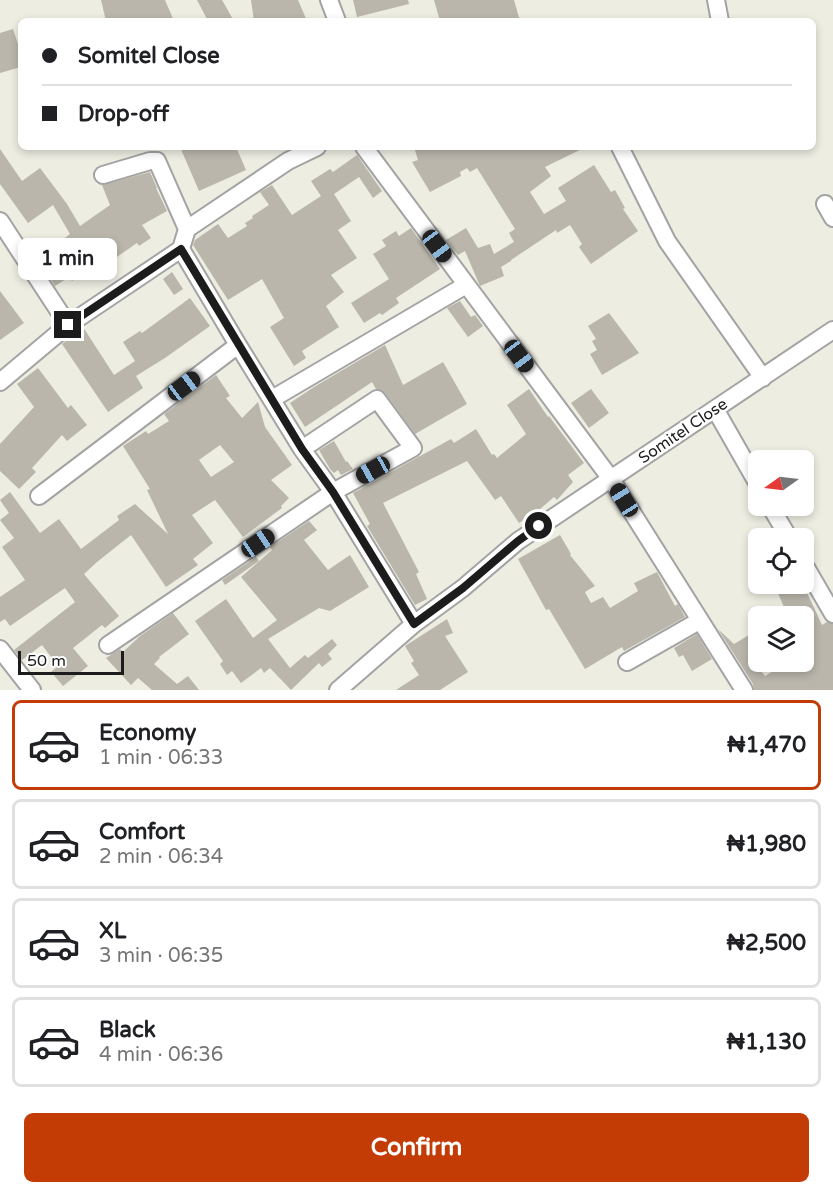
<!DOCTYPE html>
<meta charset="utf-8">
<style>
:root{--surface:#fff;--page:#f2f2f2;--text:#202124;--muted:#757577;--line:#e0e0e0;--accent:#c33c06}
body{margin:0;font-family:"Varela Round",sans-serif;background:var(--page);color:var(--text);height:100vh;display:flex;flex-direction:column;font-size:22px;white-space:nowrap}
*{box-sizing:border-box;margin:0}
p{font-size:20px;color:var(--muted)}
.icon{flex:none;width:33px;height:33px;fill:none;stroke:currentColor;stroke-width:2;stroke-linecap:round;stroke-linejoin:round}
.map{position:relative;height:690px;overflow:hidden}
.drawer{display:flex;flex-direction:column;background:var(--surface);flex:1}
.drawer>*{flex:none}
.top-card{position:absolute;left:18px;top:18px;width:798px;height:132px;border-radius:9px;box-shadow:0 3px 9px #0003;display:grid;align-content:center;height:132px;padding:0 24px;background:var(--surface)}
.needle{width:39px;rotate:256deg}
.controls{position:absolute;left:748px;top:450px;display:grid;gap:12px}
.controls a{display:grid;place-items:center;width:66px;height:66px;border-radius:9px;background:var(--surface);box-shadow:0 3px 9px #0003;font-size:30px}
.scale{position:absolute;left:18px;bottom:15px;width:106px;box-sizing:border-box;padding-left:6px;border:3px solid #1c1c1c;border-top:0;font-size:16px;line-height:21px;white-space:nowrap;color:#1c1c1c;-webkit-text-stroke:4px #fff;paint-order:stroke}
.end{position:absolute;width:27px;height:27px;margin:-14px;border:8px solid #1c1c1c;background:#fff;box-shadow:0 0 0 3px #fff}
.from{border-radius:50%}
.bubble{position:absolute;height:42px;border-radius:9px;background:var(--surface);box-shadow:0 3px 9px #0003;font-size:20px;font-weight:700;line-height:42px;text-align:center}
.car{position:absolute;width:18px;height:36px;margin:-18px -9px;border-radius:8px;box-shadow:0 0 4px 2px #0007;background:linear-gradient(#222 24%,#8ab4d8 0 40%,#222 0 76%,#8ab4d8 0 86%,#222 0)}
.top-card b{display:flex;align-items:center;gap:21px;height:57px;font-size:22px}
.top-card b+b{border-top:2px solid var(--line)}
.top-card i{width:15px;height:15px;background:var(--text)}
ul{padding:10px 0 0;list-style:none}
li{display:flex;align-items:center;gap:18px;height:90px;margin:0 12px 9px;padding:0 12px;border:3px solid var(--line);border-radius:9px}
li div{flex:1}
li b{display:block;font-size:22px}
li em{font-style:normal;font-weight:700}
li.current{border-color:var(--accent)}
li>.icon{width:54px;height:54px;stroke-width:1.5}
.cta{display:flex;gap:12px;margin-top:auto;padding:12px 24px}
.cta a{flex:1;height:69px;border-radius:9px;background:var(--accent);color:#fff;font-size:24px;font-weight:700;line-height:69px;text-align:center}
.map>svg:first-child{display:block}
.building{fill:#bab6ac;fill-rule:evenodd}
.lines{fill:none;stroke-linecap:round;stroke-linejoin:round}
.minor-casing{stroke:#a3a3a3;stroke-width:20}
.minor{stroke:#fff;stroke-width:16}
.route{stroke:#1c1c1c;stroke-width:8}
.labels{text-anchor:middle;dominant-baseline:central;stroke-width:5;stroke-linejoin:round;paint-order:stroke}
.street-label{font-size:16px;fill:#1c1c1c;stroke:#fff}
</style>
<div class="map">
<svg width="833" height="690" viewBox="0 0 833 690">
<rect width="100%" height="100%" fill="#edede2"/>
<!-- building -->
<path class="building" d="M101,0h64l9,21h-68z
M197,0h25l12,21h-26z
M251,0h47l9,21h-53z
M353,0h55l1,4 -52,13z
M434,0h80l6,21h-80z
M13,29l8,24v14l-21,6v-40z
M180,147h56l10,23 -47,21z
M414,147h172l-41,20 6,9 -21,16 14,22 22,-13 -8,-13 36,-23 17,27 4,-2 10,18 -2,1 15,22 -47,33 -12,-17 3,-3 -12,-19 -13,8 -1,-3 -45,30v1l-10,6 3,9 -24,10 -15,-35 -7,4 -12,-15 20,-12 12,20 12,-4 4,10 20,-12 -5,-9 6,-4 -38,-61 -7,4 -3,-4 -7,4 1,4 -31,16 -18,-30 6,-2z
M0,149l22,32 18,-13 27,36 13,22 30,-21 -8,-20 48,-13 7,16h-1l11,23 -25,14 9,13 -12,8 -2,-3 -26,18 -5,-8 -34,28 -3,-4 -14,9 -23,-36 6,-4 6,9 26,-21 -17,-29 -25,18 -28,-39z
M357,155l25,36 -9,7 -14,-21 -25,17 17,27 -13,9 19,28 -26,17 13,17 -18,14 13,21 -37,24 4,7 -12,8 -24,-39 14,-9 -22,-39 -34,21 -35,-55 2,-5 23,-16 10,14 19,-12 -2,-3 8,-5 -1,-2 17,-11 -9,-13 12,-7 20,30 29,-19 -10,-15 19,-12 3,3z
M411,228l29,41 -44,29 3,5 -17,12 -2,-2 -16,10 -13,-20 38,-24 -16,-25 13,-8 -4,-6 14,-9 3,5z
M172,272l11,17 -9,6 -11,-16z
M0,291l24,32 -24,17z
M190,298l20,28 -45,32 -29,18 7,12 -35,24 -46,-68 21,-17 31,48 21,-14 -12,-19 17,-11 2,2z
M460,301l11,16 4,-2 8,11 -15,11 -21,-29z
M609,313l30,40 -37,22 -12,-21 7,-4 -5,-9 4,-2 -8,-13z
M385,345l18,40 40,-23 24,42 -52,30 -30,-41 -9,-4 -4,-7 -67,45 -15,-24 24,-16z
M38,368l30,40 3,-3 16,20 -20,16 -5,-6 -30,33 4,4 -17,17 -19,-18v-27l34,-37 -17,-23z
M216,375l14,21 -4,2 16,20 16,-16 7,25 27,38 -21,15 18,18 -8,8 1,2 -39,29 -28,-37 -23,15 21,28 -20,16 5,6 -32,22 -35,-52 -34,27 -13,12 35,42 -14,12 -3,-3 -29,23 15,18 -25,20 -12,-14 7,-6 -16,-21 -20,15 -8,-10 61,-48 -10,-14 -55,38 -5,-7 -5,3v-25l25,-17 -23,-33 12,-9 -14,-18 9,-7 -9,-13 10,-8 30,41 19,-14 22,30 38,-29 -2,-4 18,-12 33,30 -21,-44 3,-1 -27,-43 23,-15 2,3 21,-13 -5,-7zM220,445l14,17 -23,15 -12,-17z
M529,389l19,28 1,-1 35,47 -16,12 5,7 -16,18 -3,-3 -15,13 -20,13 -18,-27 -6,4 -28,-39 -84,42 36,69 -3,2 11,25 -12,6 -48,-79 3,-2 -17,-31 98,-54 3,4 22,-14 16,26 2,-1 3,4 29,-24 -19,-29z
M591,389l18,24 -20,15 -18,-25z
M334,441l12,21 1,-1 6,8 -12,6 -3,-5 -4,3 -4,-4 -11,-19z
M309,521l8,9 -13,10 24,30 22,-15 19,32 -39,24 -11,-3 -51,31 22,29 15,-13 3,3 24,-19 5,6 -9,9 4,5 -10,8 -3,-4 -28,27 -21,-22 -6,5 -3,-5 -20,15 -9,-12 -5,4 -7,-11 3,-3 -28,-40 31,-22 27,39 24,-18 -36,-43 31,-27 -2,-3z
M560,535l11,19 -1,1 25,31 -10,6 6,11 12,-6 7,11 28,-17 -4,-8 23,-11 18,34 3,-2 7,13 -61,34 -2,-4 -37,22 -36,-60 -3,1 -28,-51z
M256,557l3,4 -34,24 -3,-5z
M793,584h10l19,41 5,-3 6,2v66h-79l-1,-6 -35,-55 16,15 25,-15v18l-11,6 17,23 23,-14h16v-46h-16l-11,-25z
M173,613l16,21 -30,23 1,1 -6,6 23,20 11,-8 11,14h-47l-14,-12 -7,7 -25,-27 14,-9 3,3 17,-16z
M447,619l6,14 -8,3 23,36 -28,18h-44l23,-15 -8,-12 3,-2 -9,-15z
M697,634l15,25 -20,12 -9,-16 -4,2 -5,-9z"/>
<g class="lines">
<defs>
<path id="minor" d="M329,0l8,21
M716,0l4,21
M364,147l247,332 133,211
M620,147l47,94 96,137
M103,175l47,-14h7l30,68
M825,204l8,14
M0,221l68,104
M181,249l57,96 64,104 31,43 81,132
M0,382l68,-57 113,-76 6,-20 101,-68 29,-14
M272,399l194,-114
M715,409l44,77
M39,496l199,-151
M770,506l19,32
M804,564l29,50
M108,645l225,-153 80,-44 -36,-49 -75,50
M0,649l32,41
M627,662l72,-41
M338,690l76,-66 49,-36 55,-47 315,-211"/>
</defs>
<!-- minor casing -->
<use href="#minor" class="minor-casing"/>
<!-- minor -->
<use href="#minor" class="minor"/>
</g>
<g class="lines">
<!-- route -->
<path class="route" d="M68,325l113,-76 121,200 31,43 81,132 49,-36 55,-47 21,-15"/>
</g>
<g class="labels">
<!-- street labels -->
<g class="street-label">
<text transform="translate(683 431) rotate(-34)">Somitel Close</text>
</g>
</g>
</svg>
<div class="controls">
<a><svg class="needle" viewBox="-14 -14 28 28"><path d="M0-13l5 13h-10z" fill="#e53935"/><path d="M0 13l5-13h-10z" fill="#757577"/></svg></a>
<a><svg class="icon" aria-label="locate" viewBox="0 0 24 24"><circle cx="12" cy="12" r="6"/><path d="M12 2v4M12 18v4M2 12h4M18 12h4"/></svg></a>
<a><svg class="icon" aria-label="layers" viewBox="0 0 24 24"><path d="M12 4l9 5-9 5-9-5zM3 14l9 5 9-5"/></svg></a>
</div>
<div class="scale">50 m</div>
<i class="end from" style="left:539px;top:526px"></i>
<i class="end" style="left:68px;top:325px"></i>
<div class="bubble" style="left:18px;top:238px;width:99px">1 min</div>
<i class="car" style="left:437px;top:246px;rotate:143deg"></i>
<i class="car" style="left:519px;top:356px;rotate:143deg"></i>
<i class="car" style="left:184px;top:386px;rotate:53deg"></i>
<i class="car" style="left:373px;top:470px;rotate:241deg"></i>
<i class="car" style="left:624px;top:500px;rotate:328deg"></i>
<i class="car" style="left:258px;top:543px;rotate:56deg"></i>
<div class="top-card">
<b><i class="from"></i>Somitel Close</b>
<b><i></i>Drop-off</b>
</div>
</div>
<section class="drawer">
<ul>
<li class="current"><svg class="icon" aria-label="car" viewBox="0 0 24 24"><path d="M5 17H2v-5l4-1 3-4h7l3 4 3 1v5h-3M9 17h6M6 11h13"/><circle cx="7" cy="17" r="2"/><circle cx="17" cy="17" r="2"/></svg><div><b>Economy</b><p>1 min · 06:33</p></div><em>₦1,470</em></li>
<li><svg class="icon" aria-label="car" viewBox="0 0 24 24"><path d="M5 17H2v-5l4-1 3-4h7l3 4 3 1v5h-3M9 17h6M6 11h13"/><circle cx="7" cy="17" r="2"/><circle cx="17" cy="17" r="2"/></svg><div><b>Comfort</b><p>2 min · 06:34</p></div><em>₦1,980</em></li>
<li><svg class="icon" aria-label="car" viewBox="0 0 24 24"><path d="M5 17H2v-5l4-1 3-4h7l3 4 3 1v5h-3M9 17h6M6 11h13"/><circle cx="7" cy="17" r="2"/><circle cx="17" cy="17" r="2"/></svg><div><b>XL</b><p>3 min · 06:35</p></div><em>₦2,500</em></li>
<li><svg class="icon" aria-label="car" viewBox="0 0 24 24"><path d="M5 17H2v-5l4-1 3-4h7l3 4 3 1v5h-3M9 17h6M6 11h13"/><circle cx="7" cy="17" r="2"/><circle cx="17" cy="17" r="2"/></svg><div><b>Black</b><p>4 min · 06:36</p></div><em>₦1,130</em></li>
</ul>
<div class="cta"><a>Confirm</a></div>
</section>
